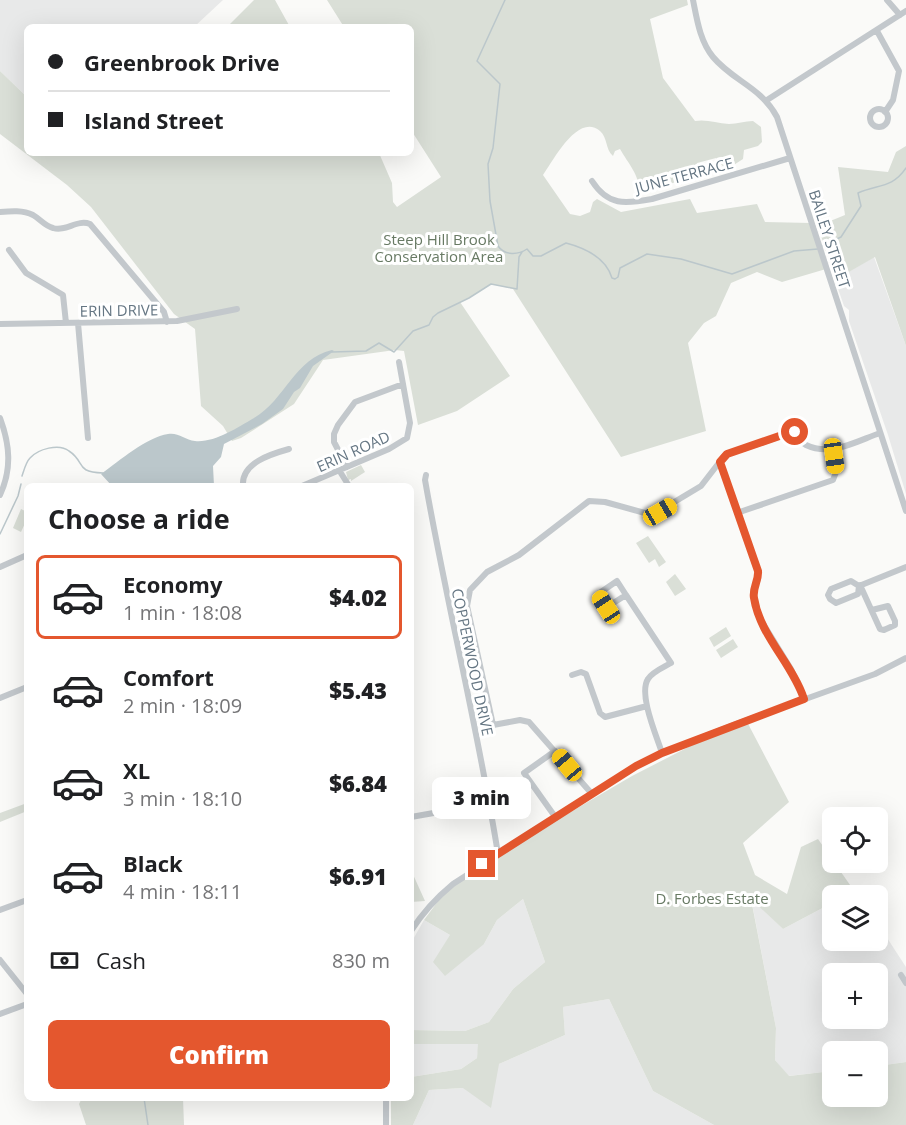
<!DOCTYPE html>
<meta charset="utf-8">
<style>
:root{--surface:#fff;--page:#f2f2f2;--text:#202124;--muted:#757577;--line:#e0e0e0;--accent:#e4572e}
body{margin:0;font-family:"Open Sans",sans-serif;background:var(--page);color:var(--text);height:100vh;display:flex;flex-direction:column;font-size:22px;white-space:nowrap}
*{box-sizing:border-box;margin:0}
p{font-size:20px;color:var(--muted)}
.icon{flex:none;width:33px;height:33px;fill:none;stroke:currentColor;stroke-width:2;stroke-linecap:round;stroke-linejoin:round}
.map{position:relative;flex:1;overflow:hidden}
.panel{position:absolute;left:24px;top:483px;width:390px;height:618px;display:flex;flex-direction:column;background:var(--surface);border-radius:9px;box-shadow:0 6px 24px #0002}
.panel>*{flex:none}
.guide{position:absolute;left:24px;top:24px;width:390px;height:132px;border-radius:9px;box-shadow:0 6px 24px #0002;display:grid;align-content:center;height:132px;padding:0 24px;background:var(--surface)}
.controls{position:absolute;left:822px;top:807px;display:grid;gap:12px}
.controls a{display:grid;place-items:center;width:66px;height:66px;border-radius:9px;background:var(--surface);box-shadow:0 6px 24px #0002;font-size:30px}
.end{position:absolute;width:27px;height:27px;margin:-14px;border:8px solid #e4572e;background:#fff;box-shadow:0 0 0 3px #fff}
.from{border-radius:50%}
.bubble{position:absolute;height:42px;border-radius:9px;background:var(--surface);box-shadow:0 6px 24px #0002;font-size:20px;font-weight:800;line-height:42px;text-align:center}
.car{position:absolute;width:18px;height:36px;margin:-18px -9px;border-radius:8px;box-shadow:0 0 4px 2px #0007;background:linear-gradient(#f5c518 24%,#345 0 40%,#f5c518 0 76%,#345 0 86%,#f5c518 0)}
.guide b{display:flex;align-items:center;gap:21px;height:57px;font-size:22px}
.guide b+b{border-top:2px solid var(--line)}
.guide i{width:15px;height:15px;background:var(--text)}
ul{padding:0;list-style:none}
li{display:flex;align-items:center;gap:18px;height:84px;margin:0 12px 9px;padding:0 12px;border:3px solid transparent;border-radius:9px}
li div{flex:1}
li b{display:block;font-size:22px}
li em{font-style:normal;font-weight:800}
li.active{border-color:var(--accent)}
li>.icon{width:54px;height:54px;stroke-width:1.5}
h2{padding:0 24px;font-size:27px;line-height:72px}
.pay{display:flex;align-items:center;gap:15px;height:66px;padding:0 24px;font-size:22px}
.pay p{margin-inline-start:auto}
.primary-button{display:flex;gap:12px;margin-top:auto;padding:12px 24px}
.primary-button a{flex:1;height:69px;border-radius:9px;background:var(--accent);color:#fff;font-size:24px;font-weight:800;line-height:69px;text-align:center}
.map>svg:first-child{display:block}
.built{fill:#e8e9e9;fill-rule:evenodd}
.green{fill:#dadfd7}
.water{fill:#bbc7cb}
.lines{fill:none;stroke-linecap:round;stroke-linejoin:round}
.stream{stroke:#bbc7cb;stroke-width:1.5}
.minor{stroke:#c3c8cc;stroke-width:6}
.route{stroke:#e4572e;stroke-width:8}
.labels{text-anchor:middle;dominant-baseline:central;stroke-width:6;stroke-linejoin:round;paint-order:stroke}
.street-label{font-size:15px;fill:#657683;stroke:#fff}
.park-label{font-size:15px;fill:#687a64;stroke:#fff}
</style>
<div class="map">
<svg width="906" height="1125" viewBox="0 0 906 1125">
<rect width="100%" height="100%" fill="#fafaf8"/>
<!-- built -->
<path class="built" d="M0,0h223l-29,27h-167v70l-27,-26z
M874,257l32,89v148l-18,-59 -39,-114v-11l-5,-4 -9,-26z
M751,898l32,31 49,-26v37h46v-16l28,43v95l-28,4v-14h-46v19l-44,5 -13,-16 1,-32zM832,974h46v44h-46z
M523,899l22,63 -32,27 -24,33 -24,9 -54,-1v-87l13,-23 26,15 34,9 13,-24z
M609,999l44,92 61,34h-301l16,-35 34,-2 36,-24 66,-29 -2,-28z
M411,1044h68l-2,14 -16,11 -50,8z"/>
<!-- green -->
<path class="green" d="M254,0h21l15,27h-63z
M327,0h360l1,5 -38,14 13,59 32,43c11,-2 22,2 34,3 8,0 16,-3 24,-3l8,6 1,15 -4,4 -14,4 -1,9 -17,11 -10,-12 -19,5 -1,13 -57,17c1,-18 -10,-28 -19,-44l-5,2 -2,5c-8,-7 -5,-18 -13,-25 -22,-19 -47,30 -57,44l27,39 10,2 10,-4 3,-10 4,-3 24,13 69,-13 7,14 60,-9 8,18 46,1 15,46 -44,13 -25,-10 -26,11 -15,33 -12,7 -16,20 18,88 -85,26 -108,-168 -22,-5 -22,14 -9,4 50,74 -53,35 -39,14 -14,-74 -9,-1 -72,10 -29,44 -53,34 -9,3 -9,-15 -22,-20 -6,-77 -21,-15 -83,-107 -24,-22 -67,-51v-63l27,26v56h352l13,30 1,19 4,5 44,-30 -30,-47v-103h-67z
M906,146v200l-31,-89 -40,23 -17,-54 27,-11 -7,-48 50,5 8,-20z
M361,465l4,7 -14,9v-2l-3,1 -2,-8z
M21,509l6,3v7l-6,13 -8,-4z
M648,536l18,26 -7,5 -4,-8 -6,4 -13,-20z
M675,574l11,15 -11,7 -9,-14z
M726,627l5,9 -17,11 -5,-9z
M733,639l5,8 -17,11 -5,-8z
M745,718l44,84 -46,41 12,32 32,19 14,-47 17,-8 39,56 -25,1v7l-49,26 -32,-30 25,129 -1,32 14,16 43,-5v25h46v-30l28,-4v63h-192l-61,-34 -44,-92 -46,8 2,28 -66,29 -8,44 -28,-20 -34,2 -16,35h-22v-27h20v-21l50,-8 16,-11 1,-14h-67v-14l54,1 24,-9 24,-33 32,-27 -22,-63 -26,21 -13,24 -39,32 -12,-14 17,-27 -26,-15 29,-39 179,-105z
M27,803v8l-27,11v-9z
M411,870l14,31 -14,1z
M82,1098h101l1,27h-98l-7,-21z"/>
<!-- water -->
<path class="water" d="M332,350l2,1 -21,15 -13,22 -6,4 -11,17 -21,15 -38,20 -3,13 -8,9 1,20 -46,-2 -14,2h-42l-11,-12c18,-13 46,-37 67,-40 10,-2 17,6 27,7 19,2 42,-13 59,-23 32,-19 40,-59 78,-68z"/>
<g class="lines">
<!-- stream -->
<path class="stream" d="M505,0l-28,61 23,23 -7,64 -5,16 2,37 8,45c7,10 20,9 29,3l6,7h8l25,-13c19,5 40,15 46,35l3,1 3,-2 2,-9 27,-14 34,5 51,15 62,-23 24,-2
M822,246l19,-9 20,-31 -3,-13c19,-9 34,-4 48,-25
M332,352l34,-1 13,-8 15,9 19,-21 16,-6 4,-8 5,-4 31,-15 22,-14 26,5 2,-32 3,-5
M22,476c2,-6 4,-14 8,-18 8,-9 29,-15 39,-7 17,11 5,21 34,22
M0,534l18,-38 3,-12
M144,1098l4,27"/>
<!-- minor -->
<path class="minor" d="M693,0c4,20 7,41 20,57 20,24 48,30 64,60l129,394
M887,0l13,15
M877,31l22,40 -6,29 -8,12
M767,100l139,-89
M870 118a9 9 0 1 1 18 0a9 9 0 1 1-18 0Z
M592,181c16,25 33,23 60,18l138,-41
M0,212c11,-1 23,-2 33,3 7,4 12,11 20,13 13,4 24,-9 37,-4l74,88 3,10
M9,250l17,23 37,22 3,28
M78,323l10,115
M0,324l177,-3 60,-12
M0,418c10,27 12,51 0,77
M720,462l38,109v8l-5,13 6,25 32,52 13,30
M347,467l-13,-25v-8l4,-9 17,-23 48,-18
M339,470l10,16
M426,475l-1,5c22,125 53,249 73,374
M243,486c-2,-23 28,-32 46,-37
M302,486l87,-37 18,-11 3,-15 -11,-61
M737,513l96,-33 3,-8 -2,-22
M0,567l27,-12
M851,581l8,5 -1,8 -22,9 -6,-4 -2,-4 3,-6z
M860,585l20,44 4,1 11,-5v-4l-7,-15 -16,4
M859,586l47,-19
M626,595l-9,-14 -19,13 9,13 19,-12 45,68c-7,4 -19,9 -23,16 -10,15 9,58 14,74
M572,675l9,-3 5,2 14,39 5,4 42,-11
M0,698l27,-11
M555,751l-31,22 32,45
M592,794l-63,-72 -9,-2 -27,5 -26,-119 3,-16 17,-18 32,-17 70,-54 16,1 40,11h11l45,-27 24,-31 68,-23c6,3 7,10 13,13 25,12 51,-4 74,-12
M411,817l79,-14
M0,910l27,-10
M411,931c12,-19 25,-33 42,-47l183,-118 26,-13 74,-29 139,-50 31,-16
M0,960l27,34
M901,975l5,8
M0,1014l27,-10
M386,1125v-27"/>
</g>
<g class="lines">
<!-- route -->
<path class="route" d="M482,864l154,-98 26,-13 142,-54c-12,-36 -44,-63 -50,-101 -2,-10 5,-17 4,-27l-38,-109 7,-8 64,-22h4"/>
</g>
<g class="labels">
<!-- street labels -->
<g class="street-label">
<text transform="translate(684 175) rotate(-15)">JUNE TERRACE</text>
<text transform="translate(830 239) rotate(72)">BAILEY STREET</text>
<text transform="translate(119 310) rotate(-1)">ERIN DRIVE</text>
<text transform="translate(353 451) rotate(-24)">ERIN ROAD</text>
<text transform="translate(473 662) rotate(78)">COPPERWOOD DRIVE</text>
</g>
<!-- park labels -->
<g class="park-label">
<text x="439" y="239">Steep Hill Brook<tspan x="439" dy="17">Conservation Area</tspan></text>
<text x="712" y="898">D. Forbes Estate</text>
</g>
</g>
</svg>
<div class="controls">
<a><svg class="icon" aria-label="locate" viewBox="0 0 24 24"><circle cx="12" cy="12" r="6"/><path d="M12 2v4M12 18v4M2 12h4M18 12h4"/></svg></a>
<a><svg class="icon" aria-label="layers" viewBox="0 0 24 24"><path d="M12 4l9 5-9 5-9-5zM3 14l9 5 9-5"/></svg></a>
<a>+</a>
<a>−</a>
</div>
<i class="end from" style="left:795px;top:432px"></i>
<i class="end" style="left:482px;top:864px"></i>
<div class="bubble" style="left:432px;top:777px;width:99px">3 min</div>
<i class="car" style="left:834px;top:456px;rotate:172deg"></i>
<i class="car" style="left:660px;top:512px;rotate:60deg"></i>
<i class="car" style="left:606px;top:607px;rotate:327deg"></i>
<i class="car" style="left:567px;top:765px;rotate:320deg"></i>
<div class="guide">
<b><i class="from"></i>Greenbrook Drive</b>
<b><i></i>Island Street</b>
</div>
<section class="panel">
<h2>Choose a ride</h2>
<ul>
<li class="active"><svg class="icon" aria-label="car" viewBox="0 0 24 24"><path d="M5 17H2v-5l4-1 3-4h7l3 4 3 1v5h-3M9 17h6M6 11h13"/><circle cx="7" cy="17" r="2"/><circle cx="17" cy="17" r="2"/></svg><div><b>Economy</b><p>1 min · 18:08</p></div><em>$4.02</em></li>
<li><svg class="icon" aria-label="car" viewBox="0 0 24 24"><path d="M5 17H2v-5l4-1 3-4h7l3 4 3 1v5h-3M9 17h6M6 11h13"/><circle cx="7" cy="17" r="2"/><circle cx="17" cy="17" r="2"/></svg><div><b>Comfort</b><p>2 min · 18:09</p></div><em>$5.43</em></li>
<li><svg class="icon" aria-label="car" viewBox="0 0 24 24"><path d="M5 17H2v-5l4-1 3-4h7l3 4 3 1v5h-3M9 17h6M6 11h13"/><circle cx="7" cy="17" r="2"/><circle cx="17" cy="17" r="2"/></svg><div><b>XL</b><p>3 min · 18:10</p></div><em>$6.84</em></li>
<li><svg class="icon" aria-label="car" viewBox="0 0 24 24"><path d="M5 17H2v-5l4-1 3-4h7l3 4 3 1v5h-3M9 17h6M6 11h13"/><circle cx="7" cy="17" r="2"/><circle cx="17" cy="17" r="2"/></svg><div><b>Black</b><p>4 min · 18:11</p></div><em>$6.91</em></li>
</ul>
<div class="pay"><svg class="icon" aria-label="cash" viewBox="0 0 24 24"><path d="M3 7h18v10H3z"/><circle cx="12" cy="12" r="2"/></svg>Cash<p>830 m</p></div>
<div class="primary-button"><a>Confirm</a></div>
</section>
</div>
